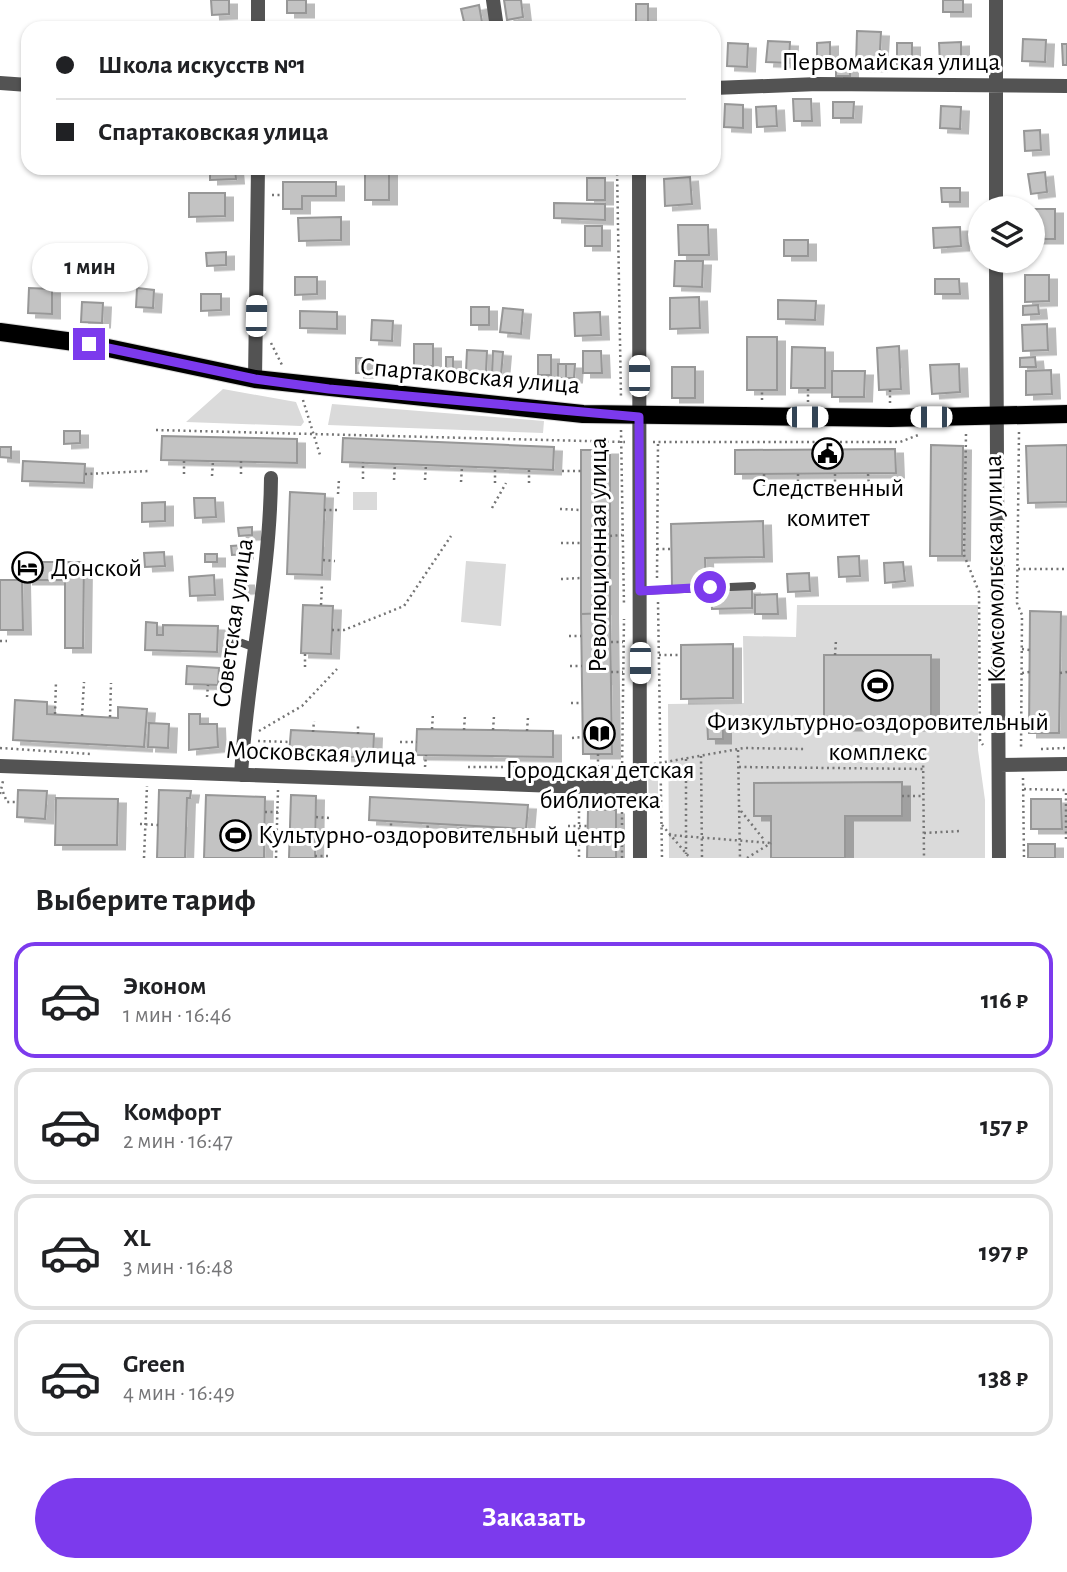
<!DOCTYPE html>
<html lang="ru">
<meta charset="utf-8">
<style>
:root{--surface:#fff;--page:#f2f2f2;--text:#202124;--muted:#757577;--line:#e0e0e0;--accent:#7c3aed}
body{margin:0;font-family:"Alegreya Sans",sans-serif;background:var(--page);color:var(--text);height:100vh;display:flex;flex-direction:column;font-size:26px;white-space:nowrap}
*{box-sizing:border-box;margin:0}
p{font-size:23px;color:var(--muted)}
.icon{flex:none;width:38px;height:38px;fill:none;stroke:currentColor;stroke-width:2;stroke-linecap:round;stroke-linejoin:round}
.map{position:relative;height:858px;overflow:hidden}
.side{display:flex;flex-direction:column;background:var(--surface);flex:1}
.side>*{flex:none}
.banner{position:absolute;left:21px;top:21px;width:700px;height:154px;border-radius:21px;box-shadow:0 2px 5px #0004;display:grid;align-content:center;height:154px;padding:0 35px;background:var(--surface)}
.buttons{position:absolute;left:968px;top:196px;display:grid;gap:14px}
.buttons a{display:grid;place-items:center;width:77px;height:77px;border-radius:50%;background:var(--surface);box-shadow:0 2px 5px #0004;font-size:35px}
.end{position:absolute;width:32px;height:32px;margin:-16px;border:9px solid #7c3aed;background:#fff;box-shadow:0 0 0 4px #fff}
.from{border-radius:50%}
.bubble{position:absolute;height:49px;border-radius:24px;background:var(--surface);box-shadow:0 2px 5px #0004;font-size:23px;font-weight:700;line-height:49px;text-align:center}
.car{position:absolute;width:21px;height:42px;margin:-21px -10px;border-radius:9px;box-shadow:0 0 5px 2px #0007;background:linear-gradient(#fff 24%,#345 0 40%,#fff 0 76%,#345 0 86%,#fff 0)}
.banner b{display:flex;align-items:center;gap:24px;height:66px;font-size:26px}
.banner b+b{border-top:2px solid var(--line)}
.banner i{width:18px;height:18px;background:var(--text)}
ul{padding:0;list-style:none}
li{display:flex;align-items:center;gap:21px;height:116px;margin:0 14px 10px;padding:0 21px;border:4px solid var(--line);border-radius:21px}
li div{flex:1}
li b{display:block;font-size:26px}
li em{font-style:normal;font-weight:700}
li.on{border-color:var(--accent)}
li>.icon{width:63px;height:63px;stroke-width:1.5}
h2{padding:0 35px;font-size:32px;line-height:84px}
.button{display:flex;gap:14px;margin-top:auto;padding:14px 35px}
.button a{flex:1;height:80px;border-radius:42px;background:var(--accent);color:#fff;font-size:28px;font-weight:700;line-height:80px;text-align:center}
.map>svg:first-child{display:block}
.green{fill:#dadada}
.building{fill:#c3c3c3;stroke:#979797;stroke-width:2;filter:url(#shadow)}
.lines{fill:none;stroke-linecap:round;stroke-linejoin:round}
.primary-casing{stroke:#dbdbdb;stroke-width:20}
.path{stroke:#757575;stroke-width:2.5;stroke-dasharray:2 3.5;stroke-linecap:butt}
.lane{stroke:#535353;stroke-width:8}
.street{stroke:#535353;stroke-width:14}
.primary{stroke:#000;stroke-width:18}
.route{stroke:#7c3aed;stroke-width:9}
.labels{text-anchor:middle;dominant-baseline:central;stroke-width:6;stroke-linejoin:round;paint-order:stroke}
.street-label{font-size:26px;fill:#000;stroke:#fff}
.poi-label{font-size:26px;fill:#000;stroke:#fff}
</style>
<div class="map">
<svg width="1067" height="858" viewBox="0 0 1067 858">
<defs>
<filter id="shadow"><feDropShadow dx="8" dy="4.5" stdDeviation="0" flood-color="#0004"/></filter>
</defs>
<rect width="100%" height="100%" fill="#fff"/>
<!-- green -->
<path class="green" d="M223,389l73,13 8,20 -3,4 -115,-4z
M332,404l212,17 -1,12 -215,-8z
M353,492h24v18h-24z
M466,561l40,3 -5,62 -40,-4z
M797,605h181v145l7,50v58h-316l-1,-154 76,-1 -1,-67 53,1z
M648,775h10v32l-9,1z"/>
<!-- building -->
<path class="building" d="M211,0h18v14l-17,1z
M287,0h19v13h-19z
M504,0h17l2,17 -16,3z
M943,0h20v12h-20z
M636,4h12v18h-12z
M479,5l3,17 -17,4 -4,-17z
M857,31l24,1 -2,35 -23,-1z
M1023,39l23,1 -1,22 -23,-1z
M768,41l22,1 -1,21 -23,-1z
M830,42v14l-13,1v-14z
M961,42v21l-21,1 -1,-21z
M728,43l20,1 -1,23 -20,-1z
M897,43h15v23h-15z
M1062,44h5v21h-4z
M836,66h14v10h-14z
M793,99h18l1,22h-18z
M833,102h21l-1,16h-20z
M725,104l18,1v23l-19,-1z
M776,106l1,20 -20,1 -1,-20z
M941,106l20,1 -1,22 -20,-1z
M1040,130l1,20 -16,1 -1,-20z
M210,168h25l1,11 -26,1z
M365,168h24v32h-24z
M1045,172l2,20 -16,2 -3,-20z
M690,177l2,27 -27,2 -1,-27z
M587,178h18v22h-18z
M283,182h53v14h-34v13h-19z
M941,188h19v14h-18z
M189,193h36v23l-36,1z
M554,203l51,1v16l-51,-2z
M1032,209h23v30h-23z
M341,217v23l-42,1 -1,-23z
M678,225h30l1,30h-30z
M585,226h17v20h-17z
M960,227l1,19 -27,2 -1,-20z
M784,240h24v16h-24z
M226,252v13l-19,1 -1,-13z
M675,261h28l-1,26 -28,-1z
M1025,275h24v26l-24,1z
M295,277h22v17l-22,1z
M935,279h24l1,15h-25z
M29,288l23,1v25l-24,-1z
M137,288l17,2 -1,18 -17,-1z
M201,294h20v16l-20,1z
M699,297l1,31 -30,1v-31z
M778,300l38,1 -1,19 -37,-1z
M82,302l21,1 -1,20 -21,-1z
M1038,305l1,9 -16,1v-9z
M471,307h18v18h-18z
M503,308l20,2 -2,24 -21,-2z
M300,311l37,1v17l-37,-1z
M600,312l1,23 -26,1 -1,-23z
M372,320l21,1 -1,20 -21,-1z
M1047,324l1,26 -25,1 -1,-26z
M747,337h30v53h-30z
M414,344h19v22h-19z
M899,346l2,43 -22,1 -2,-42z
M792,347l33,1v40h-34z
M467,350l20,1 -1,21 -20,-1z
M493,351l10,1 -2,23 -9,-1z
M583,351h18l1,22h-19z
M538,355h13v20h-13z
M446,357h7v13h-7z
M1035,357l1,10h-16v-9z
M356,358h10l-1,15h-9z
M558,364h8v14h-8z
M566,364h9l-1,14h-8z
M959,364l1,28 -28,2 -2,-29z
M672,367h23v31h-23z
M1051,370l1,24 -26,1v-24z
M832,371h33l-1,26h-32z
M64,431h16v12l-16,1z
M162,436l135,3v24l-136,-3z
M343,438l211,9 -1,23 -211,-8z
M931,445l32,1 -1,110h-32z
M1067,445v57l-39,1 -2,-57z
M0,447h11v11l-11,-1z
M895,449l1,24 -161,1v-24z
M581,450h29v163l-29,1z
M23,461l62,3 -1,19 -62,-2z
M290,492l35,2 -3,81 -35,-1z
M194,498h21l1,19 -21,1z
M165,502v19l-23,1v-19z
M763,521l1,36 -59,1 1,27 -34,1 -1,-62z
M252,527v8l-13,1 -1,-8z
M245,545v9l-13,1 -1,-9z
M164,552l1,14 -20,1 -1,-14z
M205,554h12v8h-12z
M859,556l1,20 -21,1 -1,-20z
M25,562h59l-1,86h-18v-68h-40z
M903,562l2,19 -20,2 -1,-20z
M809,573l1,18 -22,1 -1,-18z
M214,575l1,20 -25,1 -1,-19z
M0,580h22l1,50h-23z
M233,581h13l1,8 -14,1z
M752,589v19l-40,1 -1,-19z
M777,594l1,20h-23v-19z
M303,605l30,1 -2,48 -30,-1z
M1030,611l31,1 -2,121h-30z
M610,613l2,141h-29l-2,-140z
M146,622l11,1v12h6v-10l55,1 -1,26 -72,-2z
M733,644v54l-52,1v-54z
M824,655h107v71h-107z
M187,666l32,2 -1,17 -32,-1z
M15,700l32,2v12l71,4v-11l29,2 -3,38 -131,-7z
M189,714h11v10h17l1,23 -29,3z
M707,717h16v22h-15z
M149,723l20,1 -1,24 -20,-1z
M417,729l136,2v26l-137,-2z
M291,730l83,4 -1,24 -84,-4z
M902,782v34h-57v42h-74v-42h-17v-33z
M18,790l29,1 -2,28 -28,-2z
M159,790l32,1 -1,7h-3l-2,60h-28z
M206,795l59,2 -1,61h-60z
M291,795l25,1 -1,62h-26z
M370,797l158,8 -2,24 -157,-9z
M56,798l62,1 -1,46h-62z
M1031,799h30l1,30h-31z
M588,810h28v48h-29z
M1028,844h27v14h-27z"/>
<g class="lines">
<defs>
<path id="primary" d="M0,332l89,12 166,35 328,35 307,4 177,-4"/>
</defs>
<!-- primary casing -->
<use href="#primary" class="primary-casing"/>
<!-- path -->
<path class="path" d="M617,168l4,231
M272,195h11
M271,343l11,22
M890,390v14
M303,400l17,55
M762,400v-10
M808,402v-14
M156,430l469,12
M621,430l3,176
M1019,432l-2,171 5,12 -1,135
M966,434l-2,121 15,37 1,149 3,4
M653,442h247l21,-8
M828,449l1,-8
M184,461v14
M241,461v16
M562,471h19
M85,474l64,-3
M764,474v12
M798,474v12
M835,474v12
M868,474l1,12
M212,476l1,-15
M363,479v-17
M394,480l1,-16
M425,480l1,-15
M461,482l1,-15
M495,483v-15
M529,483v-14
M338,494l1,-15
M492,508l14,-25
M560,509l21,1
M324,510h13
M610,536l12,-1
M561,543h20
M657,549h14
M323,560l12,1
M1018,569h49
M657,578l1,-136
M561,579l20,-1
M658,602l4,256
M321,605l1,-22
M332,630h12l60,-24 47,-70
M569,636h12
M0,641h7
M611,642h12
M1022,649l8,1
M659,655h22
M835,655l1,-15
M570,666h12
M305,667v-14
M611,672h12
M1022,673l8,-1
M1060,673l7,-1
M207,697l1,-12
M571,703h11
M55,714l1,-33
M82,716l2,-34
M110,717l1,-34
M932,717h10
M432,729l1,-16
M464,730l1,-15
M493,730l1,-14
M259,731l43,-25 35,-37
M527,731l1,-14
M313,732l1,-11
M358,734v-11
M572,738l11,-1
M258,741l32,1
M400,742h17
M0,748l91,6
M923,749l1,109
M1041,749l26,-1
M738,750l2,108
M598,754v14
M701,756l1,102
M686,759v95
M654,764l90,-16 61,1
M425,767l1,-12
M468,767h158
M739,767l184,2
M622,774l2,-155
M1023,778l1,80
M1024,789l43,1
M3,792l4,10h11
M0,794l3,-13
M902,796h21
M579,800v58
M741,811l24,30
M265,812h13
M316,817l13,1
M140,824l18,1
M662,825l28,33
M568,826h20
M391,831v-10
M427,833l1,-10
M924,833l37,-2
M461,835v-10
M669,835l102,8
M497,837v-10
M1066,839v-49
M315,856h13
M144,858l3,-72
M276,858l2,-68
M622,858v-57
M747,858l24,-15"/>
<!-- lane -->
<path class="lane" d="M258,169l43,-1
M640,591l112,-5
M231,639l22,8"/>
<!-- street -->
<path class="street" d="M493,0l4,28
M258,28v-28
M0,83l28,2
M714,88l104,-4 249,2
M639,168l1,690
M996,208v-208
M996,261l3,597
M255,379l3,-211
M999,765l68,-1
M0,766l640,23
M241,775c6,-100 29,-197 30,-297"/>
<!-- primary -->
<use href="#primary" class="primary"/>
</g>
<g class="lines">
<!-- route -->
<path class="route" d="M89,344l166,35 74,10 310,28 1,174 70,-4"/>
</g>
<!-- icons -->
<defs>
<symbol id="civic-ring" viewBox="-11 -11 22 22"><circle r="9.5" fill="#fff" stroke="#000" stroke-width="1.5"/><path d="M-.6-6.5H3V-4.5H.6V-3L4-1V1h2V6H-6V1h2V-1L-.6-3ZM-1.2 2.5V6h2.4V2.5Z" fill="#000"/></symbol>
<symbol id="hotel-ring" viewBox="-11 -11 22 22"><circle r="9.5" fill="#fff" stroke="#000" stroke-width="1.5"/><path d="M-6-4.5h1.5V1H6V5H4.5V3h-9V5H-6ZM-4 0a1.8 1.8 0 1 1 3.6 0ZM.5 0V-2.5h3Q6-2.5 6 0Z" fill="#000"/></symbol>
<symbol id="stadium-ring" viewBox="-11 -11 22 22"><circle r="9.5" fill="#fff" stroke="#000" stroke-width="1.5"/><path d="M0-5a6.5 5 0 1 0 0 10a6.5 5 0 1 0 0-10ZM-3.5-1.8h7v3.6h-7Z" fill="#000"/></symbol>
<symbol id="library-ring" viewBox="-11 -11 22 22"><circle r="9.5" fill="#fff" stroke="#000" stroke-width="1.5"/><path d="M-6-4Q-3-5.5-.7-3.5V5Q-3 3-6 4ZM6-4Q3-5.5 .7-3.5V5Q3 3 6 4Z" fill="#000"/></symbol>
</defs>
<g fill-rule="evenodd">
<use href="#civic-ring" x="810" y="436" width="35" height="35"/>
<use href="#hotel-ring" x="10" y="550" width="35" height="35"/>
<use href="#stadium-ring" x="860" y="668" width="35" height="35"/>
<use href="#library-ring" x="582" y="716" width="35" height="35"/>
<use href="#stadium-ring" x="218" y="818" width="35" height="35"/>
</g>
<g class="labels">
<!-- street labels -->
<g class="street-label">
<text x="891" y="62">Первомайская улица</text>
<text transform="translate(470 376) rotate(5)">Спартаковская улица</text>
<text transform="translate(598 555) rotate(-90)">Революционная улица</text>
<text transform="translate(995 569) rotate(-91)">Комсомольская улица</text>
<text transform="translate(233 623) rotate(-82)">Советская улица</text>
<text transform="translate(321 753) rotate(2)">Московская улица</text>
</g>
<!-- poi labels -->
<g class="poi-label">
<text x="828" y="488">Следственный<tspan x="828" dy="30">комитет</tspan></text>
<text x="51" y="568" text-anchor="start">Донской</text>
<text x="878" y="722">Физкультурно-оздоровительный<tspan x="878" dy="30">комплекс</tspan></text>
<text x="600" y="770">Городская детская<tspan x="600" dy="30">библиотека</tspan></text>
<text x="258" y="835" text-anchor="start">Культурно-оздоровительный центр</text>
</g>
</g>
</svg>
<div class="buttons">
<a><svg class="icon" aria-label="layers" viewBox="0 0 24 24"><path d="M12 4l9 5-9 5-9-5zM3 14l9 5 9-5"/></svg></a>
</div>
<i class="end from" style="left:710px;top:587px"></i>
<i class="end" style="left:89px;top:344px"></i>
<div class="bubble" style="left:32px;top:243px;width:116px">1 мин</div>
<i class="car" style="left:256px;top:316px;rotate:1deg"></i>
<i class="car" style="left:639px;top:376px;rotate:0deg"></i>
<i class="car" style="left:807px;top:417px;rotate:90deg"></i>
<i class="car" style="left:931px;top:417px;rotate:270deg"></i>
<i class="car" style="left:640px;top:663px;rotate:180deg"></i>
<div class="banner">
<b><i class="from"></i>Школа искусств №1</b>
<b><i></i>Спартаковская улица</b>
</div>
</div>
<section class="side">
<h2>Выберите тариф</h2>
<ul>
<li class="on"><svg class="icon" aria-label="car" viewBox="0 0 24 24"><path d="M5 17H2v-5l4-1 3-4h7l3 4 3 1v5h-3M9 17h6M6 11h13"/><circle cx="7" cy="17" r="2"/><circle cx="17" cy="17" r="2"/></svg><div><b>Эконом</b><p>1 мин · 16:46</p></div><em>116 ₽</em></li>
<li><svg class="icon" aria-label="car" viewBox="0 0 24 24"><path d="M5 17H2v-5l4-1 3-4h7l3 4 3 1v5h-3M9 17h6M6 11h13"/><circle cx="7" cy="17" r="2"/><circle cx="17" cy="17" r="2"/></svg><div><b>Комфорт</b><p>2 мин · 16:47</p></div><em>157 ₽</em></li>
<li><svg class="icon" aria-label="car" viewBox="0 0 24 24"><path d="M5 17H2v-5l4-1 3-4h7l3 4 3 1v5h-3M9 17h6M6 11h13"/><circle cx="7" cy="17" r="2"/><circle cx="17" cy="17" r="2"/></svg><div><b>XL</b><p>3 мин · 16:48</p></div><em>197 ₽</em></li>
<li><svg class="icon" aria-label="car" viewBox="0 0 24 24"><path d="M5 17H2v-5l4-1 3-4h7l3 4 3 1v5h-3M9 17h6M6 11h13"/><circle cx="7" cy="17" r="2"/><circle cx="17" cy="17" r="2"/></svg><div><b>Green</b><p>4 мин · 16:49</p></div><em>138 ₽</em></li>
</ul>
<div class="button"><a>Заказать</a></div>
</section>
